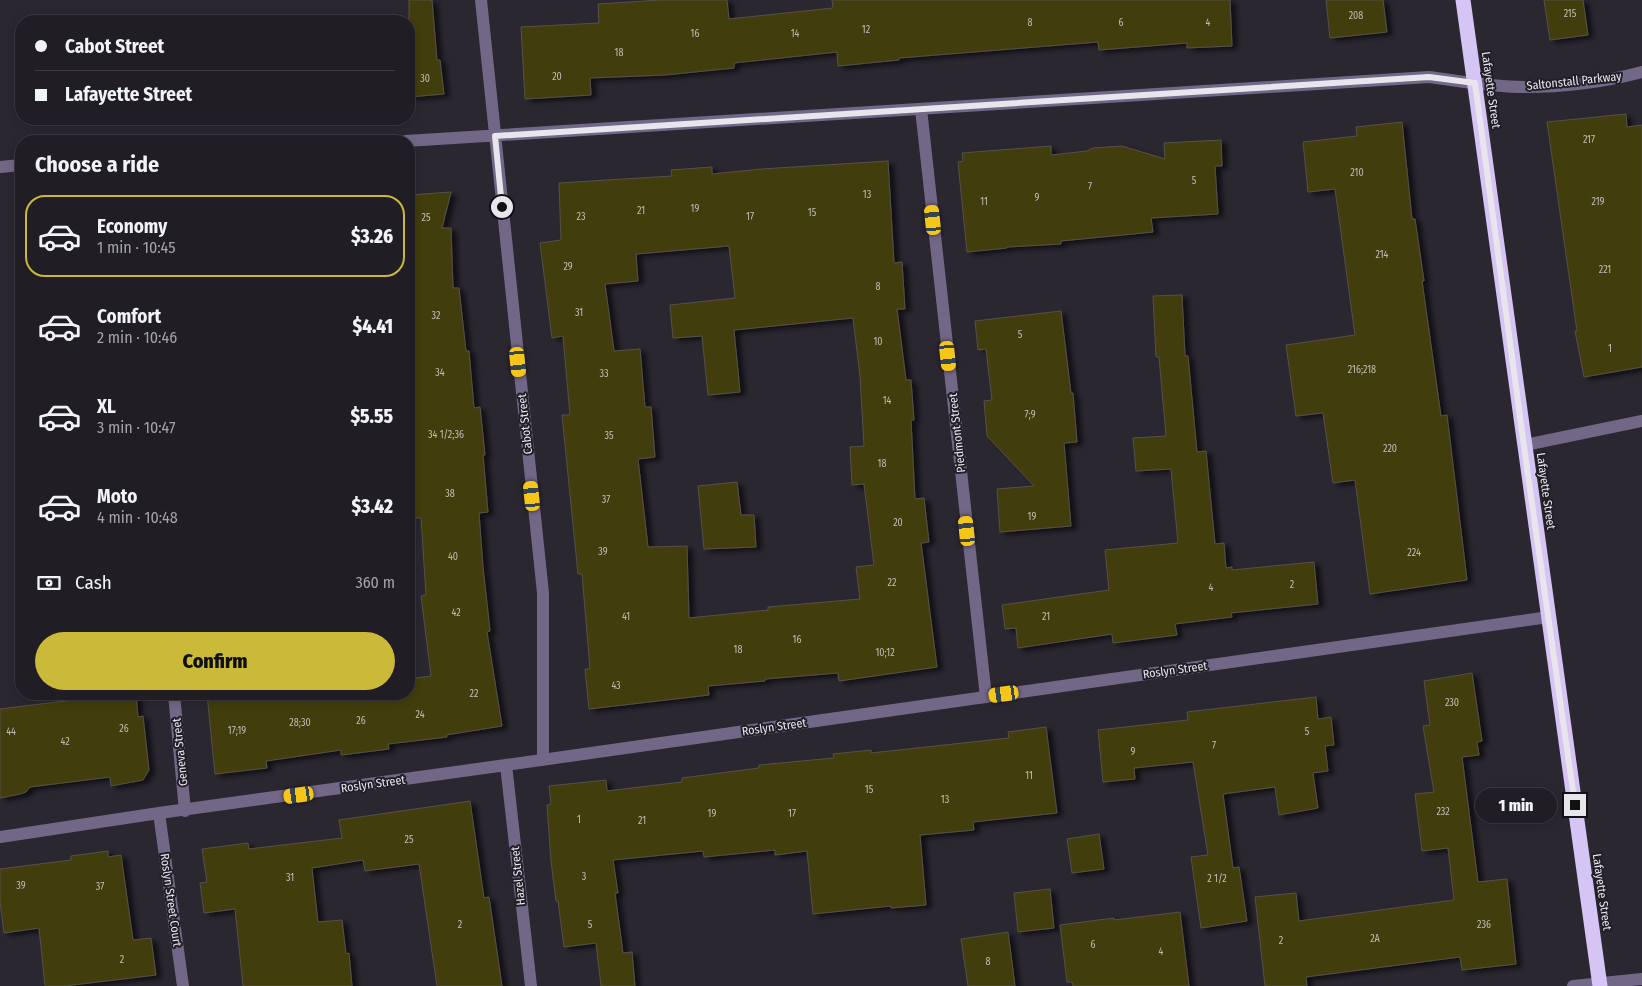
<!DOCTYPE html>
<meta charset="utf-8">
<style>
:root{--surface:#201d25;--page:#2d2a32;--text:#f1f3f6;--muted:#a2a2a7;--line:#3d3b42;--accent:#cbb939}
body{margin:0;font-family:"Fira Sans Condensed",sans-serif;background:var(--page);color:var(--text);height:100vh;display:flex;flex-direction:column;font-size:19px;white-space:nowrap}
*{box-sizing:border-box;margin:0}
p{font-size:16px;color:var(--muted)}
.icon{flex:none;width:28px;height:28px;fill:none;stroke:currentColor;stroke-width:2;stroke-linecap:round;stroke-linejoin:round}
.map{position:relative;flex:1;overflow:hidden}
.details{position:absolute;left:15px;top:135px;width:400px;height:565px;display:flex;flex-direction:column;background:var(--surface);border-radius:20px;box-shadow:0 2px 8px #0003,0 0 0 1px var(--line)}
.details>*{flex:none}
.guide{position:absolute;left:15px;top:15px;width:400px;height:110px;border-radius:20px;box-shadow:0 2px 8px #0003,0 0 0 1px var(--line);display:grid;align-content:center;height:110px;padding:0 20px;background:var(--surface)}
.end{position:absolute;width:22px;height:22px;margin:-11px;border:6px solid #e8e6ec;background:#111;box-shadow:0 0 0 2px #111}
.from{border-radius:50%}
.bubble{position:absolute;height:35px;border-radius:18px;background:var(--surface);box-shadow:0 2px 8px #0003,0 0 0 1px var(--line);font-size:16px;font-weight:800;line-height:35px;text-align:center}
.car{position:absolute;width:15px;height:30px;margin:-15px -8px;border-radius:6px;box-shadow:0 0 4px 1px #0007;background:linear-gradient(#f5c518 24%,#345 0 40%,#f5c518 0 76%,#345 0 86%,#f5c518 0)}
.guide b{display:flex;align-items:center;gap:18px;height:48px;font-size:19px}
.guide b+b{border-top:1px solid var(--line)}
.guide i{width:12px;height:12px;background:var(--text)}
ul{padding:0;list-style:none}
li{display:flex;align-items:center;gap:15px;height:82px;margin:0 10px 8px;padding:0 10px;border:2px solid transparent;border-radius:20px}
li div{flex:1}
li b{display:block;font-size:19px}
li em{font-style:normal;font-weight:800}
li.current{border-color:var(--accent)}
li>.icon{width:45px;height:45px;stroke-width:1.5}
h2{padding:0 20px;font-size:22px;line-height:60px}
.pay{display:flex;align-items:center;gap:12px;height:55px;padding:0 20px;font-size:19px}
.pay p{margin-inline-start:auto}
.button{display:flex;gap:10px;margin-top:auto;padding:10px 20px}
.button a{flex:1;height:58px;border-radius:30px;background:var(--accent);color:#111;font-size:20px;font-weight:800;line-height:58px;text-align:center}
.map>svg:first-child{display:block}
.building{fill:#433c08;stroke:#545248;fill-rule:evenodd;filter:url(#shadow)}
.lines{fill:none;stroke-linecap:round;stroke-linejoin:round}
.minor{stroke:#736787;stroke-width:12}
.highway{stroke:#d5c4f4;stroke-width:15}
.route{stroke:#e8e6ec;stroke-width:6}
.labels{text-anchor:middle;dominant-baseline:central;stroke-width:4;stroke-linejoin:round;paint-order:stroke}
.number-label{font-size:10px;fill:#bfbcb3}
.street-label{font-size:12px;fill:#e8e6ec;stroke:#211e27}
</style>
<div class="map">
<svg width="1642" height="986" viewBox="0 0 1642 986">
<defs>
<filter id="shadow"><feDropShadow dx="5.5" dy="3" stdDeviation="2.5" flood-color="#0009"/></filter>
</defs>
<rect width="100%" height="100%" fill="#2b2731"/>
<!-- building -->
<path class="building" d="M409,0h23l5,60h3l4,34 -35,3z
M661,0h66l2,19 104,-11 -1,-8h398l2,46 -45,2v-5l-88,7 -1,-8 -199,16v2l-61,6 -1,-14 -103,11v5l-69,7 -75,3 1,17 -66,4 -4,-72 78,-4 -1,-19z
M1326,0h57l4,32 -57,6z
M1544,0h39l5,35 -38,5z
M1626,114l1,13 15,-2v242l-58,10 -9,-46h2l-30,-209z
M1402,122l10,97h3l9,62h-2l19,135 6,-1 20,165 -97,14 -15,-114 -22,3 -10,-70 -27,3 -10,-71 69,-10 -20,-146 -27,3 -5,-50 54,-6 -1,-9z
M1221,140l1,26h-7l3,48 -67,4 2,14 -92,9v3l-54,3v1l-40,4 -9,-90 5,-1 -1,-8 89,-7v9l36,-4 6,-3 29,-2 43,13 -1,-16z
M888,161l6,102 8,-1 3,47h-8l9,71h5l3,40h-3l4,79 9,-1 5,44 -8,1 16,124 -98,14 -1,-8 -73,6v2l-57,5 1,9 -120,14 -4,-40h5l-8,-95h-4l-16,-159h8l-7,-79 -11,2 -12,-95 21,-3 -2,-57 113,-7 -1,-6 41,-3v7l50,-5zM729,246l6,52 -65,7 3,33 29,-2 6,59 32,-3 -6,-62 119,-12 7,58 4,70 -14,1 2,38 12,-1 10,81 -18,2 4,32 -92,8v3l-79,8 -2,-72 -39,1 -10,-88 17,-2 -4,-50h-6l-5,-58 -26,2 -9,-67 33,-3 -2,-27z
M451,192l-9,36h9l2,60h6l7,63h3l5,57 6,-1 5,48h-2l5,57 -9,1 4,54 7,64 -3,1 15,94 -56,9 1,2 -59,7 1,5 -48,6v-5l-75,11 1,7 -52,6 -8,-80h202v-15l22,-3 -10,-80 5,-1 -5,-77h-6l-4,-55h-2v-268z
M1182,295l3,61h3l9,96 9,-1 9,93 9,-1 2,25 6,-1v3l82,-8 4,42 -87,9 1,4 -57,7 2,11 -64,8 -1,-9 -94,14 -2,-20 -11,1 -3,-24 107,-15 -4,-40 73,-7 -7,-74 -35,2 -3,-33 33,-2 -7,-79h-3l-3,-61z
M1061,311l10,82h2l4,49 -13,1 7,83 -71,6 -3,-43 37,-3 -47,-50 -3,-35 8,-1 -6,-51 -8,1 -3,-29z
M737,482l4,33h13l2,32 -52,2 -6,-63z
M1472,673l10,68 -5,1 2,13 -17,2 16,125 29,-3 9,85 -54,6 -2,-13 -154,20 1,9h-42l-10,-89 41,-4 3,28 155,-21 -6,-52 -26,3 -7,-57 19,-2 -11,-66 7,-1 -6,-44z
M97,694h39l2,23 5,-1 6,54 -6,10 -32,6 -1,-9 -80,10 -4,5 -6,2 -20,4v-89l98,-12z
M1316,697l2,22 13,-2 3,28 -9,1 3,25 -15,2 5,35 -39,7 -4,-28 -52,7 10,74 6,-1 8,54 -46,7 -10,-71 17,-2 -15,-93 -59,6 1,11 -32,3 -5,-52 90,-10 -1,-8z
M1046,727l11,86 -84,9 1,8 -54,5 6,70 -35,3v-2l-78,8 -6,-63 -32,4v-5l-71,7 -1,-6 -90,9 5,33h-3l8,60 9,-1 3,34h-34l-5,-43 -32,4 -6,-46h-2l-5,-40 -4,-56 4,-1 -2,-18 57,-6 1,11 75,-9v-4l77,-10v-3l75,-7 -1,-4 38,-4v3l138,-15 -1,-6z
M470,801l14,97 5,-1 13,89h-65l-18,-122 -54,7 -2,-11 -51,8 6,54 24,-2 4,34 3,-1 3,33h-109l-8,-77 -31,4 -4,-30 7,-1 -5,-33 46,-6 1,6 93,-11 -3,-18z
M1099,834l5,35 -32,4 -5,-34z
M108,851v6l13,-2 12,85 18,-2 5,37 -92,11h-19l-6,-58 -35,5 -4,-31v-33l71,-9v-4z
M1050,889l4,39 -36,4 -4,-39z
M1180,912l9,74h-116l-1,-4h-5l-7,-57 54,-7v2z
M1008,932l7,54h-47l-7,-47z"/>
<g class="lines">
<!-- minor -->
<path class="minor" d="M481,0l62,593v167
M921,109l65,588
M406,141l1023,-64c31,4 64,10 95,10 39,0 80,-5 118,-15
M0,167l21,-2
M1525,445l117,-24
M174,694l11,117
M506,765l25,221
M159,813l24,173
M0,837l159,-24 347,-48 1043,-148
M1573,986l69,-7"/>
<!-- highway -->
<path class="highway" d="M1463,0l137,986"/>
</g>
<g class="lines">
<!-- route -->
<path class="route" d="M502,207l-7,-71 934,-59 46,6 52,385 48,337"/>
</g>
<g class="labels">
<!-- number labels -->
<g class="number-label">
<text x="1570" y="14">215</text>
<text x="1356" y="16">208</text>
<text x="1030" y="23">8</text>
<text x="1121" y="23">6</text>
<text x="1208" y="23">4</text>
<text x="866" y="30">12</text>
<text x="695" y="34">16</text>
<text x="795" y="34">14</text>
<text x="619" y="53">18</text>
<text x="557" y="77">20</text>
<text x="425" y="79">30</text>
<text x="1589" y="140">217</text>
<text x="1357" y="173">210</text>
<text x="1194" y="181">5</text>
<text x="1090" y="187">7</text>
<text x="867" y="195">13</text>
<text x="1037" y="198">9</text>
<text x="984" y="202">11</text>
<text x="1598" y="202">219</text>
<text x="695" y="209">19</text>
<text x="641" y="211">21</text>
<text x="812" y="213">15</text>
<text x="581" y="217">23</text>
<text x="750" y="217">17</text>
<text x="426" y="218">25</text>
<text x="1382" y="255">214</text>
<text x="568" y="267">29</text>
<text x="1605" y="270">221</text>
<text x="878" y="287">8</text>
<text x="579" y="313">31</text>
<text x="436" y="316">32</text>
<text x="1020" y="335">5</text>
<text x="878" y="342">10</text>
<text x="1610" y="349">1</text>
<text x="1362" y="370">216;218</text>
<text x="440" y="373">34</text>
<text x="604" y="374">33</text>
<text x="887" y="401">14</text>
<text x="1030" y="415">7;9</text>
<text x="446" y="435">34 1/2;36</text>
<text x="609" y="436">35</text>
<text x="1390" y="449">220</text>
<text x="882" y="464">18</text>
<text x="450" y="494">38</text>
<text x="606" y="500">37</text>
<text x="1032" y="517">19</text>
<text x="898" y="523">20</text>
<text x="603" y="552">39</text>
<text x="1414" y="553">224</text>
<text x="453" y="557">40</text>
<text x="892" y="583">22</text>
<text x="1292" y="585">2</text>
<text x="1211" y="588">4</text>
<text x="456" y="613">42</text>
<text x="626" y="617">41</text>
<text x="1046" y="617">21</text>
<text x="797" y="640">16</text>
<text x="738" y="650">18</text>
<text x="885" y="653">10;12</text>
<text x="616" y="686">43</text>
<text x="474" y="694">22</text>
<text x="1452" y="703">230</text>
<text x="420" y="715">24</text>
<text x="361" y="721">26</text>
<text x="300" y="723">28;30</text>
<text x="124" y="729">26</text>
<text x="237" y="731">17;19</text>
<text x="11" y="732">44</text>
<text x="1307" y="732">5</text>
<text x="65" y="742">42</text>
<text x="1214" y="746">7</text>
<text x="1133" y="752">9</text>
<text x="1029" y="776">11</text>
<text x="869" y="790">15</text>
<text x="945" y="800">13</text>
<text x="1443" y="812">232</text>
<text x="712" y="814">19</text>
<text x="792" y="814">17</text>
<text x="579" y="820">1</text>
<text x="642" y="821">21</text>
<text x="409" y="840">25</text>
<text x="584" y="877">3</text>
<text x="290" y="878">31</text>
<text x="1217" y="879">2 1/2</text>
<text x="21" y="886">39</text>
<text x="100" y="887">37</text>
<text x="460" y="925">2</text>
<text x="590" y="925">5</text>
<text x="1484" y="925">236</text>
<text x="1375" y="939">2A</text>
<text x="1281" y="941">2</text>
<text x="1093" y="945">6</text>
<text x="1161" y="952">4</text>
<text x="122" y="960">2</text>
<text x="988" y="962">8</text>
</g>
<!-- street labels -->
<g class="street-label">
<text transform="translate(1574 81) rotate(-6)">Saltonstall Parkway</text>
<text transform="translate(1491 90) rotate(82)">Lafayette Street</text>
<text transform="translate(525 424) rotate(-96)">Cabot Street</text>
<text transform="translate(957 433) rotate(-96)">Piedmont Street</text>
<text transform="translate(1546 491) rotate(82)">Lafayette Street</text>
<text transform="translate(1175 670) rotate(-8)">Roslyn Street</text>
<text transform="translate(774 727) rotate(-8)">Roslyn Street</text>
<text transform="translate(180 752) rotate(-96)">Geneva Street</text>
<text transform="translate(373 784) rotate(-8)">Roslyn Street</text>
<text transform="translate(518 876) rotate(-96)">Hazel Street</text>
<text transform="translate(1602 892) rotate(82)">Lafayette Street</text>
<text transform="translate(171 900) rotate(82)">Roslyn Street Court</text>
</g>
</g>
</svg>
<i class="end from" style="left:502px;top:207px"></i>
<i class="end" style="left:1575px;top:805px"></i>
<div class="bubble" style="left:1475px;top:788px;width:82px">1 min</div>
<i class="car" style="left:933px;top:220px;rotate:354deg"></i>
<i class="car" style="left:948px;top:356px;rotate:174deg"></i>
<i class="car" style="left:518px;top:362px;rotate:174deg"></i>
<i class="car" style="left:532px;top:496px;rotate:354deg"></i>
<i class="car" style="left:967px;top:531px;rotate:354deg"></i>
<i class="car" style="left:1004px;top:694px;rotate:262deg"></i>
<i class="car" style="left:299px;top:795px;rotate:262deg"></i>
<div class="guide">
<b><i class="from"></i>Cabot Street</b>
<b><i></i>Lafayette Street</b>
</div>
<section class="details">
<h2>Choose a ride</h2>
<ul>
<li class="current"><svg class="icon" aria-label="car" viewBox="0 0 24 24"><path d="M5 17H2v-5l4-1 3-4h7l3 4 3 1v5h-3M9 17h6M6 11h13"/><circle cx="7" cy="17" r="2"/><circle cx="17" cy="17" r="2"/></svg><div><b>Economy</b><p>1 min · 10:45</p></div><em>$3.26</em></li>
<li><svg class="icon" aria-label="car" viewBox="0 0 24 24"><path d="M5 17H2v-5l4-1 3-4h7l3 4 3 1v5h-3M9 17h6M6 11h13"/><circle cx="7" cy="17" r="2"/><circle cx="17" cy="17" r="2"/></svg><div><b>Comfort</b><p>2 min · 10:46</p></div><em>$4.41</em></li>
<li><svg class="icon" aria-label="car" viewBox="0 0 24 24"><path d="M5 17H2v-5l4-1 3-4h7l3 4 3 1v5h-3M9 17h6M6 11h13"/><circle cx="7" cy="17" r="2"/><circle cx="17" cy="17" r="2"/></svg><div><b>XL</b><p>3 min · 10:47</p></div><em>$5.55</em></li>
<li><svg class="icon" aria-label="car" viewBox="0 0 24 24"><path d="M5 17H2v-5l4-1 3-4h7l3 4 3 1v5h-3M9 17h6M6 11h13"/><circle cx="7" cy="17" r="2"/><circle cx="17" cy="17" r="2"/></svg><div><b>Moto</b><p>4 min · 10:48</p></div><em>$3.42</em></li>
</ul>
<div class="pay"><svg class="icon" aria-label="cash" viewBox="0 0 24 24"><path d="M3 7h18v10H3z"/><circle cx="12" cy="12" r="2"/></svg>Cash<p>360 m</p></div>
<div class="button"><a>Confirm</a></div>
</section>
</div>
